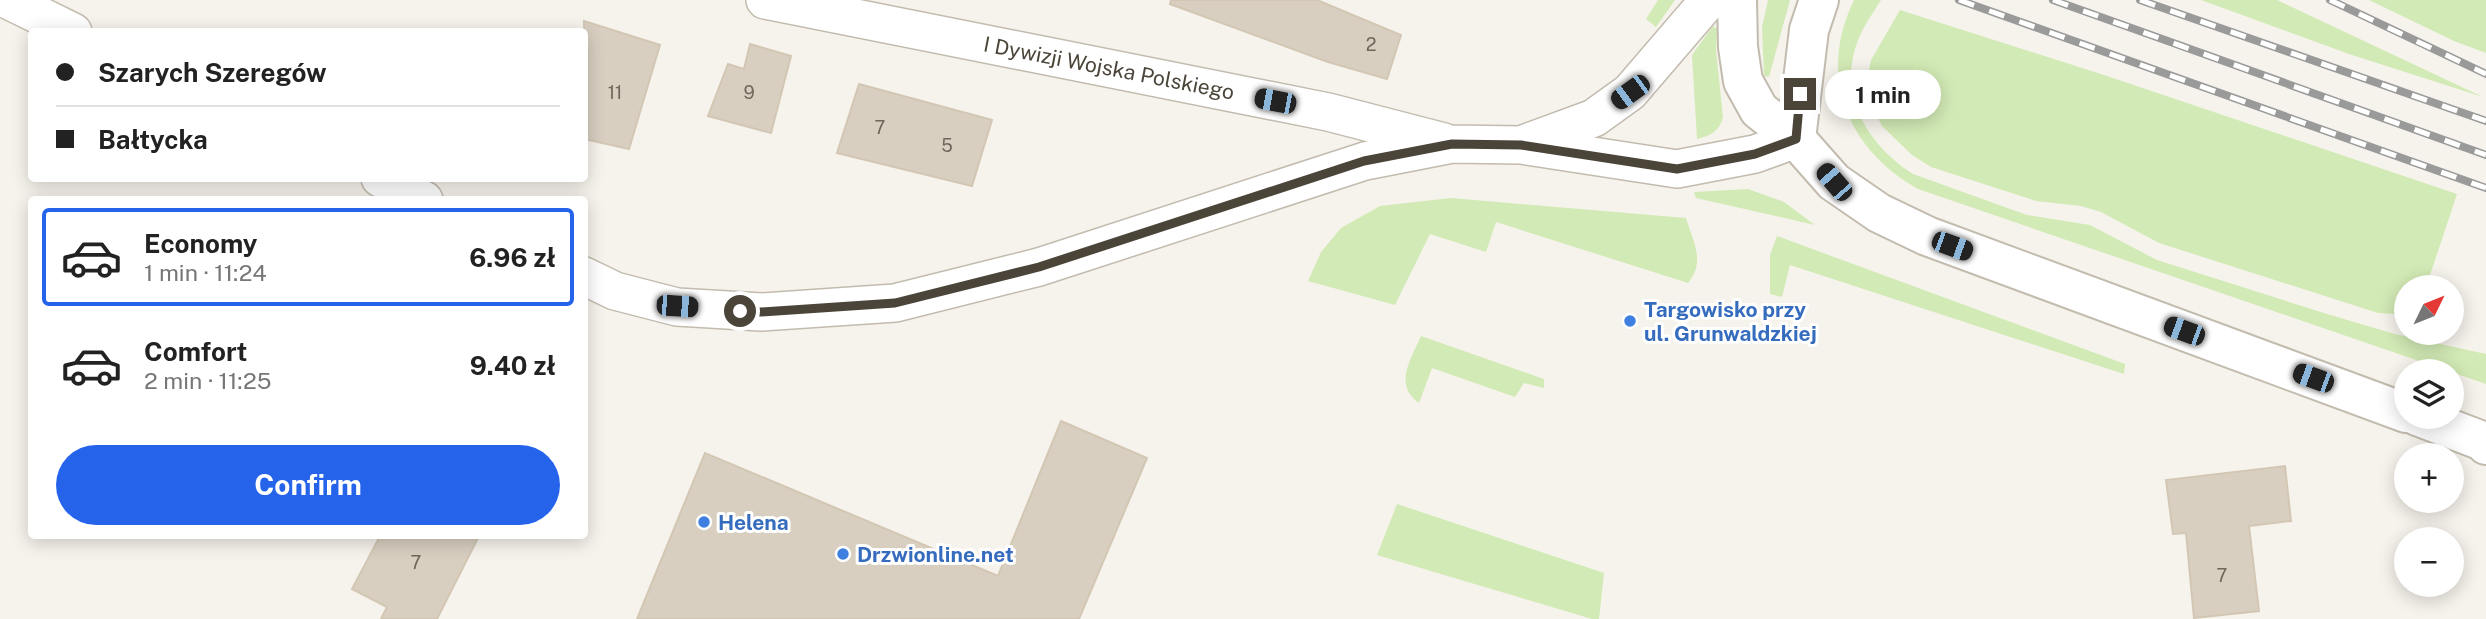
<!DOCTYPE html>
<meta charset="utf-8">
<style>
:root{--surface:#fff;--page:#f2f2f2;--text:#222;--muted:#767676;--line:#e0e0e0;--accent:#2563eb}
body{margin:0;font-family:"Public Sans",sans-serif;background:var(--page);color:var(--text);height:100vh;display:flex;flex-direction:column;font-size:26px;white-space:nowrap}
*{box-sizing:border-box;margin:0}
p{font-size:23px;color:var(--muted)}
.icon{flex:none;width:38px;height:38px;fill:none;stroke:currentColor;stroke-width:2;stroke-linecap:round;stroke-linejoin:round}
.map{position:relative;flex:1;overflow:hidden}
.drawer{position:absolute;left:28px;top:196px;width:560px;height:343px;display:flex;flex-direction:column;background:var(--surface);border-radius:7px;box-shadow:0 4px 18px #0003}
.drawer>*{flex:none}
.banner{position:absolute;left:28px;top:28px;width:560px;height:154px;border-radius:7px;box-shadow:0 4px 18px #0003;display:grid;align-content:center;height:154px;padding:0 28px;background:var(--surface)}
.needle{width:46px;rotate:47deg}
.buttons{position:absolute;left:2394px;top:275px;display:grid;gap:14px}
.buttons a{display:grid;place-items:center;width:70px;height:70px;border-radius:50%;background:var(--surface);box-shadow:0 4px 18px #0003;font-size:35px}
.end{position:absolute;width:32px;height:32px;margin:-16px;border:9px solid #4b4439;background:#fff;box-shadow:0 0 0 4px #fff}
.from{border-radius:50%}
.bubble{position:absolute;height:49px;border-radius:24px;background:var(--surface);box-shadow:0 4px 18px #0003;font-size:23px;font-weight:700;line-height:49px;text-align:center}
.car{position:absolute;width:21px;height:42px;margin:-21px -10px;border-radius:9px;box-shadow:0 0 5px 2px #0007;background:linear-gradient(#222 24%,#8ab4d8 0 40%,#222 0 76%,#8ab4d8 0 86%,#222 0)}
.banner b{display:flex;align-items:center;gap:24px;height:66px;font-size:26px}
.banner b+b{border-top:2px solid var(--line)}
.banner i{width:18px;height:18px;background:var(--text)}
ul{padding:12px 0 0;list-style:none}
li{display:flex;align-items:center;gap:21px;height:98px;margin:0 14px 10px;padding:0 14px;border:4px solid transparent;border-radius:7px}
li div{flex:1}
li b{display:block;font-size:26px}
li em{font-style:normal;font-weight:700}
li.on{border-color:var(--accent)}
li>.icon{width:63px;height:63px;stroke-width:1.5}
.button{display:flex;gap:14px;margin-top:auto;padding:14px 28px}
.button a{flex:1;height:80px;border-radius:42px;background:var(--accent);color:#fff;font-size:28px;font-weight:700;line-height:80px;text-align:center}
.map>svg:first-child{display:block}
.green{fill:#d2eab5}
.building{fill:#d8cfc1;stroke:#d3c7b4;stroke-width:2}
.lines{fill:none;stroke-linecap:round;stroke-linejoin:round}
.minor-casing{stroke:#c2bbae;stroke-width:40}
.tertiary-casing{stroke:#c2bbae;stroke-width:42}
.minor{stroke:#fff;stroke-width:37}
.tertiary{stroke:#fff;stroke-width:38}
.rail-casing{stroke:#9a9a9a;stroke-width:8}
.rail{stroke:#fff;stroke-width:5;stroke-dasharray:16;stroke-linecap:butt}
.route{stroke:#4b4439;stroke-width:9}
.shop-dot{fill:#3f7fe0;stroke:#fff;stroke-width:2.5}
.labels{text-anchor:middle;dominant-baseline:central;stroke-width:6;stroke-linejoin:round;paint-order:stroke}
.number-label{font-size:18px;fill:#6e675b}
.street-label{font-size:21px;fill:#4b4439;stroke:#fff}
.shop-label{font-size:21px;font-weight:bold;fill:#366cbe;stroke:#fff;text-anchor:start}
</style>
<div class="map">
<svg width="2486" height="619" viewBox="0 0 2486 619">
<rect width="100%" height="100%" fill="#f6f3ec"/>
<!-- green -->
<path class="green" d="M1658,0h17l-19,27 -10,-8z
M1768,0h22l-21,77 -5,-1 -2,-49z
M1854,0h27c-10,16 -21,31 -26,49 -15,52 16,98 58,125l114,41 63,10 67,35 170,54 68,20 91,20v30l-568,-195c-71,-40 -101,-113 -64,-189z
M2201,0h76l206,97 -134,-43z
M2369,0h117v53l-32,-12z
M1900,10l207,66 350,118 -31,93h-20v22l-12,5 -16,-1 -219,-70 -58,-31 -20,-6 -45,-5 -105,-34 -19,-12 -30,-29 -9,-18 -5,-33 3,-15z
M1713,26l4,3 -1,21 7,67c-3,14 -13,19 -26,22l-5,-84z
M1748,189l36,13 31,23 -119,-27 -2,-6z
M1451,198l235,20c7,24 20,44 2,65l-192,-61 -10,30 -56,-18 -35,71 -87,-24 13,-29 20,-24 39,-22z
M1777,236l348,128 -1,10 -334,-109 -8,32 -12,-3v-39z
M1421,336l123,43v9l-20,-5 -9,14 -83,-29 -13,35c-26,-18 -8,-44 2,-67z
M1397,504l207,69 -5,46h-7l-215,-64z"/>
<!-- building -->
<path class="building" d="M1171,0h146l84,35 -14,44 -59,-17 -158,-58z
M584,21l76,24 -31,104 -45,-10z
M750,44l41,12 -20,77 -63,-17 20,-52 16,5z
M859,84l133,36 -20,66 -135,-33z
M1061,421l86,37 -68,161h-442l68,-166 293,123z
M2285,466l6,55 -42,5 10,85 -65,7 -8,-85 -13,1 -7,-54z
M380,536h99l-42,83h-56l6,-12 -35,-18z"/>
<g class="lines">
<defs>
<path id="minor" d="M8,0l65,32
M765,0l563,112 116,30
M1526,143l68,-25 36,-26 79,-92
M380,178l44,22
M584,276l31,15 62,16 84,5 134,-9 144,-36 326,-106 87,-17 69,1 156,24 78,-15 41,-15"/>
<path id="tertiary" d="M1737,0l1,47 5,34 16,29 37,29 38,43 45,31 48,23 479,177
M1796,139l13,-109 10,-30
M2417,416l68,26 1,3"/>
</defs>
<!-- minor casing -->
<use href="#minor" class="minor-casing"/>
<!-- tertiary casing -->
<use href="#tertiary" class="tertiary-casing"/>
<!-- minor -->
<use href="#minor" class="minor"/>
<!-- tertiary -->
<use href="#tertiary" class="tertiary"/>
<defs>
<path id="rail" d="M1959,0l527,188
M2053,0l433,155
M2140,0l346,121
M2330,0l156,74"/>
</defs>
<!-- rail casing -->
<use href="#rail" class="rail-casing"/>
<!-- rail -->
<use href="#rail" class="rail"/>
</g>
<g class="lines">
<!-- route -->
<path class="route" d="M740,311l21,1 134,-9 144,-36 325,-106 88,-17 69,1 156,24 78,-15 41,-15 4,-45"/>
</g>
<!-- markers -->
<g class="shop-dot">
<circle cx="1630" cy="321" r="7"/>
<circle cx="704" cy="522" r="7"/>
<circle cx="843" cy="554" r="7"/>
</g>
<g class="labels">
<!-- number labels -->
<g class="number-label">
<text x="1371" y="44">2</text>
<text x="615" y="92">11</text>
<text x="749" y="92">9</text>
<text x="880" y="127">7</text>
<text x="947" y="145">5</text>
<text x="416" y="562">7</text>
<text x="2222" y="575">7</text>
</g>
<!-- street labels -->
<g class="street-label">
<text transform="translate(1109 68) rotate(11)">I Dywizji Wojska Polskiego</text>
</g>
<!-- shop labels -->
<g class="shop-label">
<text x="1644" y="309">Targowisko przy<tspan x="1644" dy="24">ul. Grunwaldzkiej</tspan></text>
<text x="718" y="522">Helena</text>
<text x="857" y="554">Drzwionline.net</text>
</g>
</g>
</svg>
<div class="buttons">
<a><svg class="needle" viewBox="-14 -14 28 28"><path d="M0-13l5 13h-10z" fill="#e53935"/><path d="M0 13l5-13h-10z" fill="#767676"/></svg></a>
<a><svg class="icon" aria-label="layers" viewBox="0 0 24 24"><path d="M12 4l9 5-9 5-9-5zM3 14l9 5 9-5"/></svg></a>
<a>+</a>
<a>−</a>
</div>
<i class="end from" style="left:740px;top:311px"></i>
<i class="end" style="left:1800px;top:94px"></i>
<div class="bubble" style="left:1825px;top:70px;width:116px">1 min</div>
<i class="car" style="left:1630px;top:92px;rotate:234deg"></i>
<i class="car" style="left:1275px;top:101px;rotate:281deg"></i>
<i class="car" style="left:1834px;top:182px;rotate:319deg"></i>
<i class="car" style="left:1952px;top:246px;rotate:110deg"></i>
<i class="car" style="left:677px;top:306px;rotate:94deg"></i>
<i class="car" style="left:2184px;top:331px;rotate:290deg"></i>
<i class="car" style="left:2313px;top:378px;rotate:290deg"></i>
<div class="banner">
<b><i class="from"></i>Szarych Szeregów</b>
<b><i></i>Bałtycka</b>
</div>
<section class="drawer">
<ul>
<li class="on"><svg class="icon" aria-label="car" viewBox="0 0 24 24"><path d="M5 17H2v-5l4-1 3-4h7l3 4 3 1v5h-3M9 17h6M6 11h13"/><circle cx="7" cy="17" r="2"/><circle cx="17" cy="17" r="2"/></svg><div><b>Economy</b><p>1 min · 11:24</p></div><em>6.96 zł</em></li>
<li><svg class="icon" aria-label="car" viewBox="0 0 24 24"><path d="M5 17H2v-5l4-1 3-4h7l3 4 3 1v5h-3M9 17h6M6 11h13"/><circle cx="7" cy="17" r="2"/><circle cx="17" cy="17" r="2"/></svg><div><b>Comfort</b><p>2 min · 11:25</p></div><em>9.40 zł</em></li>
</ul>
<div class="button"><a>Confirm</a></div>
</section>
</div>
